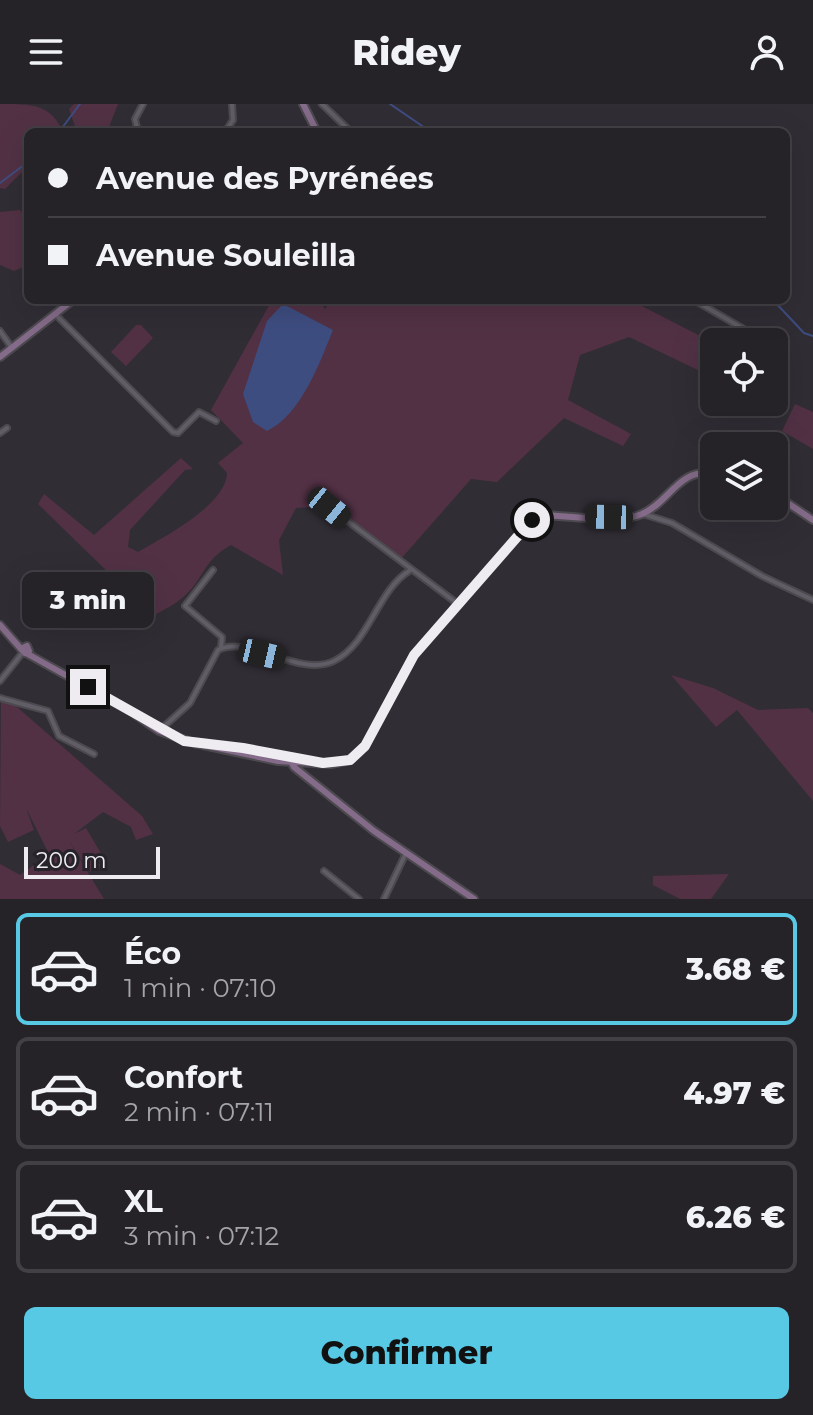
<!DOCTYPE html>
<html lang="fr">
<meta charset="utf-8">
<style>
:root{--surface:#252228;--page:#312f34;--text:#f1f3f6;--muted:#a3a4a8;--line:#423f45;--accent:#58c9e4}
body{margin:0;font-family:Montserrat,sans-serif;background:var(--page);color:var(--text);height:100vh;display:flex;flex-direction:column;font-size:30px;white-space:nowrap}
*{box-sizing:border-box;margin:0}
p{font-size:26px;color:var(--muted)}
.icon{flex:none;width:44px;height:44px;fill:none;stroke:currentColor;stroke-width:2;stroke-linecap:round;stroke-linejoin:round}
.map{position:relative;height:795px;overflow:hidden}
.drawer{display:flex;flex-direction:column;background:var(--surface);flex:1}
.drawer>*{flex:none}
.top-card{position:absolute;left:24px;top:24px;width:766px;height:176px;border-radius:12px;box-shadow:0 8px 32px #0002,0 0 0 2px var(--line);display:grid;align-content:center;height:176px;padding:0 24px;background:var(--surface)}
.tools{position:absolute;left:700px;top:224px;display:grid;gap:16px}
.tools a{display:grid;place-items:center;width:88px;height:88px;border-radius:12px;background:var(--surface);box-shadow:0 8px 32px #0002,0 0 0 2px var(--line);font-size:40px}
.scale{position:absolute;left:24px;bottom:20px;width:136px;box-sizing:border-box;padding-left:8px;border:4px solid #eeecf1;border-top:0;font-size:22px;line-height:28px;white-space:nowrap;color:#eeecf1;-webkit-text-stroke:6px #27232b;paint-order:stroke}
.end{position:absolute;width:36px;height:36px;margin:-18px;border:10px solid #eeecf1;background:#111;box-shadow:0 0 0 4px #111}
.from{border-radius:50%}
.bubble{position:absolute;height:56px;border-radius:12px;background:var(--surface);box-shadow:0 8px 32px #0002,0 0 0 2px var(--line);font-size:26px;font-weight:800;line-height:56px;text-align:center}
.car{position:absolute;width:24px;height:48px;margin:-24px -12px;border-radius:10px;box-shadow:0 0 6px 2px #0007;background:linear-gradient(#222 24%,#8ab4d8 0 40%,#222 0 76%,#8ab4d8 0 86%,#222 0)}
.top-card b{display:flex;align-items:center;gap:28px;height:76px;font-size:30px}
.top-card b+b{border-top:2px solid var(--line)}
.top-card i{width:20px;height:20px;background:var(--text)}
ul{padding:14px 0 0;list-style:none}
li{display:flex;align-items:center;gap:24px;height:112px;margin:0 16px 12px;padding:0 8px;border:4px solid var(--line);border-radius:12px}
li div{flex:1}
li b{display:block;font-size:30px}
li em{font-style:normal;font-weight:800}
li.current{border-color:var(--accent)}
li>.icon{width:72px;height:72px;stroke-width:1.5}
.action{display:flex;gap:16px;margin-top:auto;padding:16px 24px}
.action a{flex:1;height:92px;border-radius:12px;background:var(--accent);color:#111;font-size:32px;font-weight:800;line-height:92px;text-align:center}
header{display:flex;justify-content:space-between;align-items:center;height:104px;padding:0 24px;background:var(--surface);font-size:36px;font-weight:800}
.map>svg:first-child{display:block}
.green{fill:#523145}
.water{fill:#3e4d80}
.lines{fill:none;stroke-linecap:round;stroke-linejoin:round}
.stream{stroke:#3e4d80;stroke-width:2}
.street-casing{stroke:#4c494f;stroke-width:8}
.secondary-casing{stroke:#4c494f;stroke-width:10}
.street{stroke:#615d66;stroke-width:4}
.secondary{stroke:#846b89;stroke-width:6}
.route{stroke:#eeecf1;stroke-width:10}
</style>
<header><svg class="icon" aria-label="menu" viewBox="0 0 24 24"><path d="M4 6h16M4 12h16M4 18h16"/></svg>Ridey<svg class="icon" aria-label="person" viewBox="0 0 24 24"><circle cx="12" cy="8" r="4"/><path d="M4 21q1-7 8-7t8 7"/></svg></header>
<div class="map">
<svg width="813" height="795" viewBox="0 0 813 795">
<rect width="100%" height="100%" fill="#312d35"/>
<!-- green -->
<path class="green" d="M0,0c32,0 51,0 63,28h-35v34l-23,23 -5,-1z
M74,0h44l-11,28h-30l-8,-23z
M20,106l8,11v44l-14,6 -14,-6v-53z
M272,196h46l7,9 6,-9h299l84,43v10l-12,19 -73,-35 -49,18 -12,45 63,34 -8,12 -59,-28 -67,64 -26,-3 -71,81 -71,-54 -33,2 -17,32 4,35 -52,-30c-29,16 -26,34 -49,53 -8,7 -19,12 -29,18l-115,-112 6,-10 50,41 87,-77 12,11 -8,1 -55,60 -2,17 10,5c26,-15 88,-47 89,-79l-9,-10 25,-20 -32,-33z
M136,221h5l12,13 -27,28 -15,-14z
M795,300l18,8v37l-31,-18z
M671,571l42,13 45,22 50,-2 5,5v88l-76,-91 -21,17z
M1,589l141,123 11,18 -17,6 -5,-13 -28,-15 -29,22 12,-6 20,34 -17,10 -22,-34 37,61h-104v-35l20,11 29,-21 -23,-46 8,22 -26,12 -8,-16z
M729,770l-18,25h-31l-27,-14v-9z"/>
<!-- water -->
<path class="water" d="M283,200l50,26c-13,32 -32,85 -66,101l-14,-9 -10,-28 24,-73z"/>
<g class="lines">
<!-- stream -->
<path class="stream" d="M390,0l41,28
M59,28l21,-28
M0,79l28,-21
M773,196l31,33 9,3"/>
<defs>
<path id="street" d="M322,0l29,28
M138,28l-3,-13 8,-15
M225,28l8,-12 -1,-16
M694,196l72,42
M55,210l118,118 5,1 21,-21 17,9
M0,227l12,17
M774,243l3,2
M0,329l7,-5
M329,403l129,97
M643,410l29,9 90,53 51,24
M213,466l-28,36 37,31 -1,11
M0,577l23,-29
M0,594l48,13 11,25 35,18
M159,627l31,-28 28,-53c31,-16 80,28 116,11 35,-17 43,-70 75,-90
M324,767l35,28
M384,795l22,-46"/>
<path id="secondary" d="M303,0l14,28
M0,253l73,-57
M774,390l39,26
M0,521l22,25
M27,542l2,5 -4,2 -2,-5z
M26,549l113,63
M136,611l23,16 35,12 84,18 53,3 19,-4 15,-14 49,-91 118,-135 12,-5c25,1 76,9 98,-1 28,-12 37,-47 72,-40
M290,656l4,7 80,64 100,68"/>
</defs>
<!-- street casing -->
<use href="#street" class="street-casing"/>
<!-- secondary casing -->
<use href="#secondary" class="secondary-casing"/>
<!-- street -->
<use href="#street" class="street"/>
<!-- secondary -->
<use href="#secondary" class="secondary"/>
</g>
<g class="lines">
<!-- route -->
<path class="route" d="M88,583l96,54 59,7 80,15 27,-3 15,-14 49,-91 118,-135"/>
</g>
</svg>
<div class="tools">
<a><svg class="icon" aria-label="locate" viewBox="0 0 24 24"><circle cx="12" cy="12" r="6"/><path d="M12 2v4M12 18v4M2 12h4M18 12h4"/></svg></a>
<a><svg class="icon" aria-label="layers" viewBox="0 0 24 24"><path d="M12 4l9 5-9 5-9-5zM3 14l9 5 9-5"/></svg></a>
</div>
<div class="scale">200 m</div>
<i class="end from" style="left:532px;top:416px"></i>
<i class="end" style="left:88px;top:583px"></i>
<div class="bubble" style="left:22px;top:468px;width:132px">3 min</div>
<i class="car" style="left:329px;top:403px;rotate:129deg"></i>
<i class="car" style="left:609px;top:413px;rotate:271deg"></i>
<i class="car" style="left:262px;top:550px;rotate:103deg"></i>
<div class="top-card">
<b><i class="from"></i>Avenue des Pyrénées</b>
<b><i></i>Avenue Souleilla</b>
</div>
</div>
<section class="drawer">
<ul>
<li class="current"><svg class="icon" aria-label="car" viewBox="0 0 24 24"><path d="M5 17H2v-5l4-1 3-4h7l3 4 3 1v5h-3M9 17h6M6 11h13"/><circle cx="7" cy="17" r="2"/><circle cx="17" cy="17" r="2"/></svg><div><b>Éco</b><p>1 min · 07:10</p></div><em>3.68 €</em></li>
<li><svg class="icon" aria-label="car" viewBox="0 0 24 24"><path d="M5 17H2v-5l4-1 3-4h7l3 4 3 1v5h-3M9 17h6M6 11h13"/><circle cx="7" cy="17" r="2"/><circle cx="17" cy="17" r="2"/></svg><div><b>Confort</b><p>2 min · 07:11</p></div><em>4.97 €</em></li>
<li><svg class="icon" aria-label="car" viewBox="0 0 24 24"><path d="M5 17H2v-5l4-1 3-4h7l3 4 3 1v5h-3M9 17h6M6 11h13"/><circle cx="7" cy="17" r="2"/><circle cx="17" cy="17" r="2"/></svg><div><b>XL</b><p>3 min · 07:12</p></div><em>6.26 €</em></li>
</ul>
<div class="action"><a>Confirmer</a></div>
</section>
